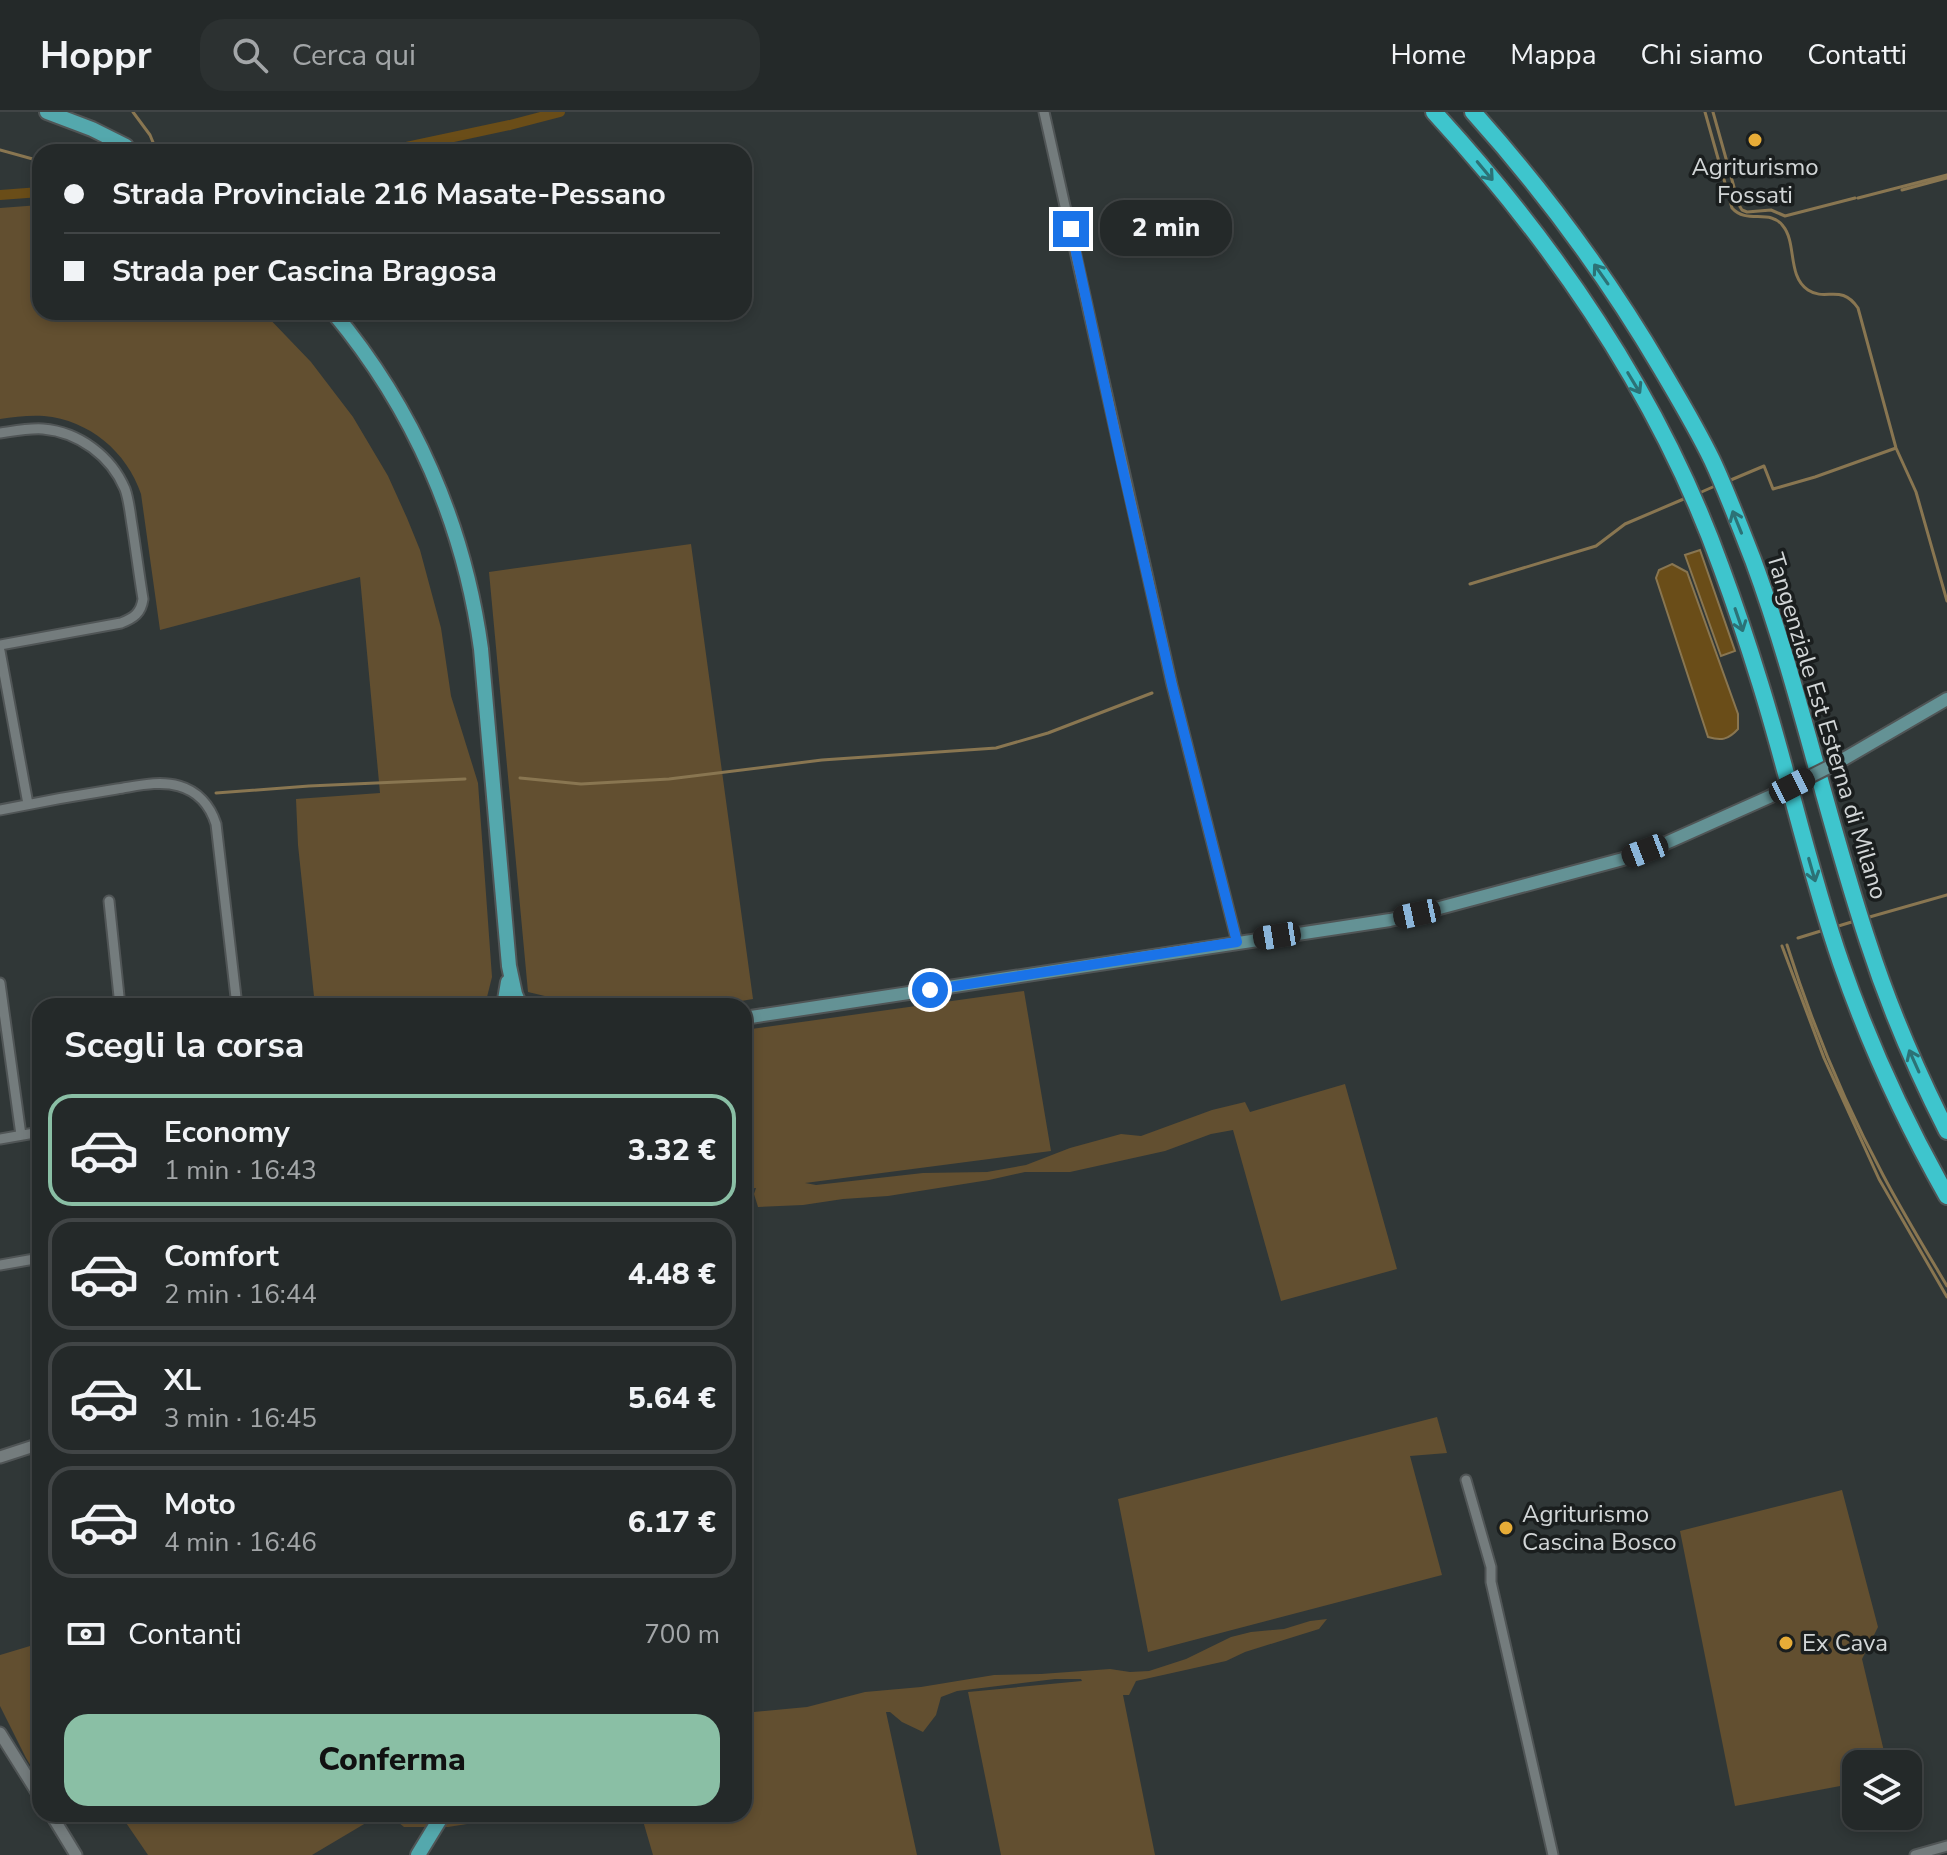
<!DOCTYPE html>
<html lang="it">
<meta charset="utf-8">
<style>
:root{--surface:#242929;--page:#2c3131;--text:#f1f3f6;--muted:#a3a6a8;--line:#414546;--accent:#8abfa5}
body{margin:0;font-family:"Nunito Sans",sans-serif;background:var(--page);color:var(--text);height:100vh;display:flex;flex-direction:column;font-size:30px;white-space:nowrap}
*{box-sizing:border-box;margin:0}
p{font-size:26px;color:var(--muted)}
.icon{flex:none;width:44px;height:44px;fill:none;stroke:currentColor;stroke-width:2;stroke-linecap:round;stroke-linejoin:round}
.map{position:relative;flex:1;overflow:hidden}
.drawer{position:absolute;left:32px;top:886px;width:720px;height:824px;display:flex;flex-direction:column;background:var(--surface);border-radius:24px;box-shadow:0 4px 12px #0003,0 0 0 2px var(--line)}
.drawer>*{flex:none}
.guide{position:absolute;left:32px;top:32px;width:720px;height:176px;border-radius:24px;box-shadow:0 4px 12px #0003,0 0 0 2px var(--line);display:grid;align-content:center;height:176px;padding:0 32px;background:var(--surface)}
.buttons{position:absolute;left:1842px;top:1638px;display:grid;gap:16px}
.buttons a{display:grid;place-items:center;width:80px;height:80px;border-radius:16px;background:var(--surface);box-shadow:0 4px 12px #0003,0 0 0 2px var(--line);font-size:40px}
.end{position:absolute;width:36px;height:36px;margin:-18px;border:10px solid #1a73e8;background:#fff;box-shadow:0 0 0 4px #fff}
.from{border-radius:50%}
.bubble{position:absolute;height:56px;border-radius:24px;background:var(--surface);box-shadow:0 4px 12px #0003,0 0 0 2px var(--line);font-size:26px;font-weight:800;line-height:56px;text-align:center}
.car{position:absolute;width:24px;height:48px;margin:-24px -12px;border-radius:10px;box-shadow:0 0 6px 2px #0007;background:linear-gradient(#222 24%,#8ab4d8 0 40%,#222 0 76%,#8ab4d8 0 86%,#222 0)}
.guide b{display:flex;align-items:center;gap:28px;height:76px;font-size:30px}
.guide b+b{border-top:2px solid var(--line)}
.guide i{width:20px;height:20px;background:var(--text)}
ul{padding:0;list-style:none}
li{display:flex;align-items:center;gap:24px;height:112px;margin:0 16px 12px;padding:0 16px;border:4px solid var(--line);border-radius:24px}
li div{flex:1}
li b{display:block;font-size:30px}
li em{font-style:normal;font-weight:800}
li.selected{border-color:var(--accent)}
li>.icon{width:72px;height:72px;stroke-width:1.5}
h2{padding:0 32px;font-size:36px;line-height:96px}
.pay{display:flex;align-items:center;gap:20px;height:88px;padding:0 32px;font-size:30px}
.pay p{margin-inline-start:auto}
.cta{display:flex;gap:16px;margin-top:auto;padding:16px 32px}
.cta a{flex:1;height:92px;border-radius:24px;background:var(--accent);color:#111;font-size:32px;font-weight:800;line-height:92px;text-align:center}
header{display:flex;align-items:center;gap:48px;box-sizing:border-box;height:112px;padding:0 40px;background:var(--surface);border-bottom:2px solid var(--line)}
header strong{font-size:38px}
nav{display:flex;gap:44px;margin-inline-start:auto;font-size:28px}
.search{width:560px;height:72px;background:var(--page);display:flex;align-items:center;gap:20px;box-sizing:border-box;padding:0 28px;border-radius:24px;color:var(--muted);font-size:30px}
.map>svg:first-child{display:block}
.green{fill:#624f30}
.water{fill:#6a4d18;stroke:#897651;stroke-width:2}
.lines{fill:none;stroke-linecap:round;stroke-linejoin:round}
.stream{stroke:#897651;stroke-width:3}
.canal{stroke:#6a4d18;stroke-width:10}
.minor-casing{stroke:#505556;stroke-width:13}
.tertiary-casing{stroke:#505556;stroke-width:15}
.secondary-casing{stroke:#505556;stroke-width:16}
.primary-casing{stroke:#505556;stroke-width:18}
.motorway-casing{stroke:#505556;stroke-width:20}
.minor{stroke:#747c7d;stroke-width:9}
.tertiary{stroke:#747c7d;stroke-width:11}
.secondary{stroke:#649295;stroke-width:12}
.primary{stroke:#54a8ad;stroke-width:14}
.motorway{stroke:#3ec5cd;stroke-width:16}
.secondary-bridge-casing{stroke:#505556;stroke-width:16;stroke-linecap:butt}
.secondary-bridge{stroke:#649295;stroke-width:12}
.oneway{stroke:#2c7276}
.route{stroke:#1a73e8;stroke-width:10}
.poi-dot{fill:#e7ac37;stroke:#1a1e1e;stroke-width:3}
.labels{text-anchor:middle;dominant-baseline:central;stroke-width:7;stroke-linejoin:round;paint-order:stroke}
.poi-label{font-size:24px;fill:#d2d6d7;stroke:#1a1e1e;text-anchor:start}
.street-label{font-size:24px;fill:#d2d6d7;stroke:#1a1e1e}
</style>
<header>
<strong>Hoppr</strong>
<div class="search"><svg class="icon" aria-label="search" viewBox="0 0 24 24"><circle cx="10" cy="10" r="6"/><path d="M15 15l6 6"/></svg>Cerca qui</div>
<nav><a>Home</a><a>Mappa</a><a>Chi siamo</a><a>Contatti</a></nav>
</header>
<div class="map">
<svg width="1947" height="1743" viewBox="0 0 1947 1743">
<rect width="100%" height="100%" fill="#303737"/>
<!-- green -->
<path class="green" d="M40,93v107h223l48,50 42,55 35,59 19,42 13,32 21,78 10,68 27,87 14,194 -5,20 -17,9h-155l-17,-161 -2,-46 84,-6 -20,-216 -200,53 -19,-136c-14,-42 -52,-74 -97,-78 -15,-1 -30,1 -44,3v-211z
M691,432l62,455 -42,7h-146l-16,-9 -21,-5 -39,-420z
M1024,879l27,160 -246,32 11,2 107,-12 64,-1 39,-7 44,-17 51,-14 20,2 71,-26 33,-8 5,10 95,-28 52,185 -116,32 -48,-171 -22,4 -46,17 -95,21h-45l-36,8 -101,16 -45,3 -40,6 -45,2 -4,-13 2,-6 -12,1v-159z
M1437,1305l10,36 -37,3 32,119 -294,77 -30,-153z
M1842,1378l36,137 -16,32 25,105h-31v19l-121,23 -55,-275z
M1327,1507l-8,10 -74,23 -19,9 -90,20 -7,14h-6l32,160h-154l-33,-163 114,-11 -1,-2h-26l-98,12 -16,6 -5,18 -13,17 -21,-10 -12,-10h-4l31,143h-264l-12,-41h103v-101l63,-6 58,-15 56,-5 73,-12 47,-1 69,-5 20,3 19,-1 37,-12 45,-22 20,-5 33,-3 26,-8z
M40,1531v138l-14,-23 -26,-52v-51z
M120,1702h261l-69,41h-164z
M388,1702h143l-83,13h-44z"/>
<!-- water -->
<path class="water" d="M1700,438l35,101 -14,5 -36,-101z
M1672,452l15,8 51,142v15c-10,11 -17,12 -30,8l-52,-159 3,-8z"/>
<g class="lines">
<!-- stream -->
<path class="stream" d="M133,0l17,23 7,17
M1705,0l27,96c15,17 38,0 51,18 14,17 4,50 25,64 18,12 33,-7 50,18l38,140 20,44 31,109
M1713,0l26,93 3,5 5,2 24,-2 14,6 70,-18
M0,38l40,11
M1902,78l45,-12
M1858,86l89,-23
M1726,370l38,-16 9,23 42,-12 81,-29
M1697,382l18,-8
M1470,472l126,-38 29,-22 61,-26
M520,666l61,6 88,-5 153,-19 174,-12 52,-15 104,-40
M216,681l93,-7 156,-7
M1866,806l81,-23
M1835,815l20,-6
M1798,826l26,-8
M1787,833c25,79 57,157 96,230 20,38 42,74 64,111
M1782,834l42,112 55,121 68,118"/>
<!-- canal -->
<path class="canal" d="M383,40l127,-27 50,-13
M0,83l40,-3"/>
<defs>
<path id="minor" d="M1044,0l128,573 65,257
M0,321c14,-2 29,-5 43,-4 36,3 68,27 82,60 4,11 5,24 7,36 4,25 7,50 11,74 -2,14 -9,19 -22,24l-121,22
M0,539l28,153
M0,698c39,-8 78,-15 117,-21 20,-3 42,-9 62,-3 18,5 31,19 37,38l21,182
M109,789l11,105
M0,871l21,152
M0,1027l40,-7
M0,1153l40,-7
M1466,1368l25,87v15l62,273
M1915,1743l32,-9"/>
<path id="tertiary" d="M0,1345l40,-13
M0,1621l40,64
M51,1702l25,41"/>
<path id="secondary" d="M1837,651l110,-64
M744,906l646,-98 27,-6 206,-55 43,-16 103,-46"/>
<path id="primary" d="M47,0l45,17 34,17
M333,200c81,97 131,212 148,337l28,317 6,28 5,12
M504,894l4,-24
M418,1743l25,-41"/>
<path id="motorway" d="M1434,0c121,132 226,285 287,455 14,38 27,77 39,116 29,93 49,188 81,280 28,81 64,159 106,233
M1473,0c71,79 135,166 189,258 17,29 35,59 50,90 15,32 28,67 41,100 46,125 73,256 115,382 21,65 48,128 79,189"/>
</defs>
<!-- minor casing -->
<use href="#minor" class="minor-casing"/>
<!-- tertiary casing -->
<use href="#tertiary" class="tertiary-casing"/>
<!-- secondary casing -->
<use href="#secondary" class="secondary-casing"/>
<!-- primary casing -->
<use href="#primary" class="primary-casing"/>
<!-- motorway casing -->
<use href="#motorway" class="motorway-casing"/>
<!-- minor -->
<use href="#minor" class="minor"/>
<!-- tertiary -->
<use href="#tertiary" class="tertiary"/>
<!-- secondary -->
<use href="#secondary" class="secondary"/>
<!-- primary -->
<use href="#primary" class="primary"/>
<!-- motorway -->
<use href="#motorway" class="motorway"/>
<defs>
<path id="secondary-bridge" d="M1769,685l68,-34"/>
</defs>
<!-- secondary-bridge casing -->
<use href="#secondary-bridge" class="secondary-bridge-casing"/>
<!-- secondary-bridge -->
<use href="#secondary-bridge" class="secondary-bridge"/>
</g>
<!-- one-way arrows -->
<defs><path id="oneway-shaft" d="M-6 0H5M1.5-3L5.5 0L1.5 3" fill="none" stroke-width="1.6" stroke-linecap="round" stroke-linejoin="round" transform="scale(2)"/></defs>
<g class="oneway">
<use href="#oneway-shaft" transform="translate(1485 59) rotate(50)"/>
<use href="#oneway-shaft" transform="translate(1601 162) rotate(-125)"/>
<use href="#oneway-shaft" transform="translate(1634 271) rotate(59)"/>
<use href="#oneway-shaft" transform="translate(1737 410) rotate(-112)"/>
<use href="#oneway-shaft" transform="translate(1739 508) rotate(71)"/>
<use href="#oneway-shaft" transform="translate(1812 758) rotate(74)"/>
<use href="#oneway-shaft" transform="translate(1914 949) rotate(-114)"/>
</g>
<g class="lines">
<!-- route -->
<path class="route" d="M930,878l307,-48 -65,-257 -51,-224 -50,-232"/>
</g>
<!-- markers -->
<g class="poi-dot">
<circle cx="1755" cy="28" r="8"/>
<circle cx="1506" cy="1416" r="8"/>
<circle cx="1786" cy="1531" r="8"/>
</g>
<g class="labels">
<!-- poi labels -->
<g class="poi-label">
<text x="1755" y="55" text-anchor="middle">Agriturismo<tspan x="1755" dy="28">Fossati</tspan></text>
<text x="1522" y="1402">Agriturismo<tspan x="1522" dy="28">Cascina Bosco</tspan></text>
<text x="1802" y="1531">Ex Cava</text>
</g>
<!-- street labels -->
<g class="street-label">
<text transform="translate(1827 614) rotate(73)">Tangenziale Est Esterna di Milano</text>
</g>
</g>
</svg>
<div class="buttons">
<a><svg class="icon" aria-label="layers" viewBox="0 0 24 24"><path d="M12 4l9 5-9 5-9-5zM3 14l9 5 9-5"/></svg></a>
</div>
<i class="end from" style="left:930px;top:878px"></i>
<i class="end" style="left:1071px;top:117px"></i>
<div class="bubble" style="left:1100px;top:88px;width:132px">2 min</div>
<i class="car" style="left:1792px;top:674px;rotate:63deg"></i>
<i class="car" style="left:1645px;top:739px;rotate:249deg"></i>
<i class="car" style="left:1417px;top:802px;rotate:258deg"></i>
<i class="car" style="left:1277px;top:824px;rotate:261deg"></i>
<div class="guide">
<b><i class="from"></i>Strada Provinciale 216 Masate-Pessano</b>
<b><i></i>Strada per Cascina Bragosa</b>
</div>
<section class="drawer">
<h2>Scegli la corsa</h2>
<ul>
<li class="selected"><svg class="icon" aria-label="car" viewBox="0 0 24 24"><path d="M5 17H2v-5l4-1 3-4h7l3 4 3 1v5h-3M9 17h6M6 11h13"/><circle cx="7" cy="17" r="2"/><circle cx="17" cy="17" r="2"/></svg><div><b>Economy</b><p>1 min · 16:43</p></div><em>3.32 €</em></li>
<li><svg class="icon" aria-label="car" viewBox="0 0 24 24"><path d="M5 17H2v-5l4-1 3-4h7l3 4 3 1v5h-3M9 17h6M6 11h13"/><circle cx="7" cy="17" r="2"/><circle cx="17" cy="17" r="2"/></svg><div><b>Comfort</b><p>2 min · 16:44</p></div><em>4.48 €</em></li>
<li><svg class="icon" aria-label="car" viewBox="0 0 24 24"><path d="M5 17H2v-5l4-1 3-4h7l3 4 3 1v5h-3M9 17h6M6 11h13"/><circle cx="7" cy="17" r="2"/><circle cx="17" cy="17" r="2"/></svg><div><b>XL</b><p>3 min · 16:45</p></div><em>5.64 €</em></li>
<li><svg class="icon" aria-label="car" viewBox="0 0 24 24"><path d="M5 17H2v-5l4-1 3-4h7l3 4 3 1v5h-3M9 17h6M6 11h13"/><circle cx="7" cy="17" r="2"/><circle cx="17" cy="17" r="2"/></svg><div><b>Moto</b><p>4 min · 16:46</p></div><em>6.17 €</em></li>
</ul>
<div class="pay"><svg class="icon" aria-label="cash" viewBox="0 0 24 24"><path d="M3 7h18v10H3z"/><circle cx="12" cy="12" r="2"/></svg>Contanti<p>700 m</p></div>
<div class="cta"><a>Conferma</a></div>
</section>
</div>
